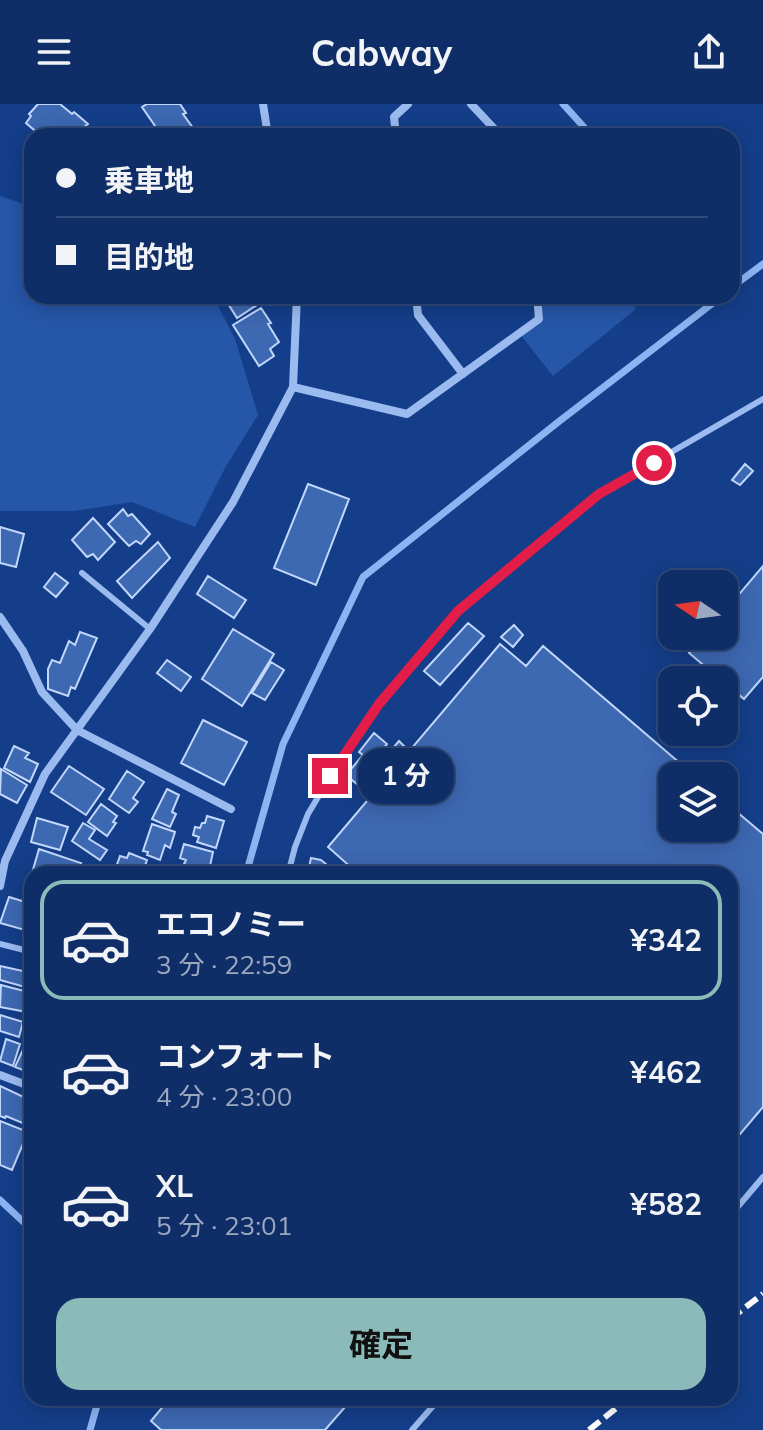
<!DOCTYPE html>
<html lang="ja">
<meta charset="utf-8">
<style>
:root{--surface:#0f2e67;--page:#18366d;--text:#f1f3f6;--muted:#9ba8c0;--line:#2f4a7b;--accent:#8bbbb9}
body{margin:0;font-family:Mulish,"Noto Sans JP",sans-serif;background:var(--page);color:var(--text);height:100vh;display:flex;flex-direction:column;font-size:30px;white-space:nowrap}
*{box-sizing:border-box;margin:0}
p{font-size:26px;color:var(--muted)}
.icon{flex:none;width:44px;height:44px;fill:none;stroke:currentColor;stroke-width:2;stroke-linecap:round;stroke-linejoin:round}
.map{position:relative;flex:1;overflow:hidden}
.panel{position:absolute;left:24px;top:762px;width:714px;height:540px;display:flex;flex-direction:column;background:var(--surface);border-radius:24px;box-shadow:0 4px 20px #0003,0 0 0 2px var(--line)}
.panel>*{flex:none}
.hud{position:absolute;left:24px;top:24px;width:716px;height:176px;border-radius:24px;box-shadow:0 4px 20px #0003,0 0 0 2px var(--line);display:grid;align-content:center;height:176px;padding:0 32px;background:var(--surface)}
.needle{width:52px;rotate:283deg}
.controls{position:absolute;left:658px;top:466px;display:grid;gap:16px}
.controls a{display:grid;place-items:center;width:80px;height:80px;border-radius:16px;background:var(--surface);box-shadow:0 4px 20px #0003,0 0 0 2px var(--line);font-size:40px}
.end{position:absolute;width:36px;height:36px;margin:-18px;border:10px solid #e11d48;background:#fff;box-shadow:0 0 0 4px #fff}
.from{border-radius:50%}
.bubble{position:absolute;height:56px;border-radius:24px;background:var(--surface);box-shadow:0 4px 20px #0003,0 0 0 2px var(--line);font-size:26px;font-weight:700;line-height:56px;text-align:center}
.hud b{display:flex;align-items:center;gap:28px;height:76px;font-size:30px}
.hud b+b{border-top:2px solid var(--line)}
.hud i{width:20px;height:20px;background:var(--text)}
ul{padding:14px 0 0;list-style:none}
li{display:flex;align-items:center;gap:24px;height:120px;margin:0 16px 12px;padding:0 16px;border:4px solid transparent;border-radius:24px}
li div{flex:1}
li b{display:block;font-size:30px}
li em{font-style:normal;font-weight:700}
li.selected{border-color:var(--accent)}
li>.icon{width:72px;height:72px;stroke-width:1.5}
.cta{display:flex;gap:16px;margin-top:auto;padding:16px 32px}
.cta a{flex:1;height:92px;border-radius:24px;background:var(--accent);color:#111;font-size:32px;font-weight:700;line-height:92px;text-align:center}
header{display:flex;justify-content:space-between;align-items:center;height:104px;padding:0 32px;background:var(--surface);font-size:36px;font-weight:700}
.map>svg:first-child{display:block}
.green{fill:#2656a8}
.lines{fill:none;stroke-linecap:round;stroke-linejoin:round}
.stream{stroke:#8db4f2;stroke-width:7}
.building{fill:#3d68b2;stroke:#c1d7fb;stroke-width:2}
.service{stroke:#9bbaef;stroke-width:6}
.minor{stroke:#9bbaef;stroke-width:8}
.rail{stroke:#fff;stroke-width:6;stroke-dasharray:14 6;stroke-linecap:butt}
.route{stroke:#e11d48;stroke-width:10}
</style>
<header><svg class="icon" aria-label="menu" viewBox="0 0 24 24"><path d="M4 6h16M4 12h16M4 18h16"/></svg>Cabway<svg class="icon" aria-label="share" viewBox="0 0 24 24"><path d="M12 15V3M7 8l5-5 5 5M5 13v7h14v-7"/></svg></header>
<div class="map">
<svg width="763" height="1326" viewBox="0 0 763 1326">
<rect width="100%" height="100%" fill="#143e89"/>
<!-- green -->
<path class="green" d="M0,92l32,11v89h181l22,43 23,76 -33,53 -30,59 -63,-25 -57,9h-75z
M537,192h90l9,13 -83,67 -34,-43 20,-14z"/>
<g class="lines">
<!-- stream -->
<path class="stream" d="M563,0l29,32
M732,183l31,-23
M246,770l37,-130 80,-167 194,-154 165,-127
M0,1096l32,30
M90,1326l9,-32"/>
</g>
<!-- building -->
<path class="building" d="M38,0h22l12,10 2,-2 14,12 -4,3 6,4 -6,5h-43l-15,-13 5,-7 -2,-2z
M147,0h33l6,9 -3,1 13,18 -6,4h-28l-20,-29z
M235,192h15l7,9 -20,13 -10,-16z
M261,204l10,15 -3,1 11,18 -9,7 4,7 -15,10 -26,-41z
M745,360l8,7 -13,14 -8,-5z
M308,380l41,15 -33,86 -42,-17z
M123,405l5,7 4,-2 18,20 -9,10 -5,-3 -7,5 -21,-22z
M93,414l22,24 -17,18 -5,-6 -6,3 -15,-17z
M0,423l24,7 -8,33 -16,-4z
M158,438l12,16 -38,40 -15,-17z
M763,462v111l-19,22 -20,-17v-2h-3l-32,-27 15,-17h20v-24z
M55,469l13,10 -12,14 -12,-10z
M208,472l38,24 -12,18 -37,-24z
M468,519l16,13 -44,49 -16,-14z
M514,521l9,10 -10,12 -12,-10z
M233,525l41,25 -32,52 -40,-27z
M80,528l17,6 -22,51 -4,-2 -3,9 -20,-7v-20l4,-9 8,3 9,-22 6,4z
M500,540l26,22 17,-20 152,130h-23v52h52v-27l39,33v273l-33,39v-272h-380l4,-4 -26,-23z
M167,556l24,17 -10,14 -24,-18z
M271,558l13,8 -19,30 -13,-7z
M203,616l44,22 -23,43 -43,-22z
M374,629l13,11 -13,15 15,13 -20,22 -23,-19 17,-20 -4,-3z
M399,637l9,9 -19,20 -8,-8z
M14,642l15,7 -4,5 13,6 -8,18 -26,-14z
M69,662l35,23 -18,26 -35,-23z
M1,665l26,16 -10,18 -17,-9z
M127,667l17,11 -11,16 5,4 -9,11 -20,-14z
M167,685l12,6 -7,17 4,2 -6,13 -18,-8z
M101,700l16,12 -4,6 3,1 -9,13 -19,-14z
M207,712l17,5 -8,27 -19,-6 2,-5 -6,-2 2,-8 5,1 2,-5h3z
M37,714l31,9 -8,23 -29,-8z
M83,719l12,7 -6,9 18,11 -7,10 -28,-19z
M152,720l23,8 -5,16 -5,-3 -5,15 -13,-5 1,-3 -5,-1z
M184,740l29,8 -3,14 -4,-1 -3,9 -15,-2 2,-6 -6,-2 2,-4 -6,-2z
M39,745l42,14 -4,11 -45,-1z
M129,749l18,7 -5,14h-19l-8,-4 5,-14 7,2z
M311,754l10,2 12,10 -4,4 -21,-2z
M9,793l23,7v28l-32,-9z
M0,862l32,7v16l-32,-9z
M1,881l31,8 -5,19 -27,-5z
M0,911l23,7 -4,15 -19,-6z
M6,935l14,5 -7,22 -13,-5z
M26,939l6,3 -1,27 -16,-6z
M0,982l32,15v26l-26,-11 -1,2 -5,-2z
M0,1017l28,11 -16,38 -12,-5z
M170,1294h183l-28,32h-164l-10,-9z"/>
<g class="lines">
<!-- service -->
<path class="service" d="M82,469l68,56
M288,770l7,-27 13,-33 34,-57 37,-53 79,-93 141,-117 164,-95
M0,840l32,8
M730,1112l33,-39
M412,1326l28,-32"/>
<!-- minor -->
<path class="minor" d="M263,0l5,32
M471,0l30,32
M396,32l-2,-19 14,-13
M416,192l2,19 45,59
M293,283l114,27 132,-95 -2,-23
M0,513l23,34 19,41 35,38 154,79
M0,782l5,-25 40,-87 105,-145 83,-127 60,-115 4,-91
M0,971l32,12"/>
<!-- rail -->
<path class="rail" d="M730,1215l33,-25
M589,1326l40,-32"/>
</g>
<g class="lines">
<!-- route -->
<path class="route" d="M330,672l49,-72 79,-93 141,-117 55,-31"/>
</g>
</svg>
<div class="controls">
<a><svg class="needle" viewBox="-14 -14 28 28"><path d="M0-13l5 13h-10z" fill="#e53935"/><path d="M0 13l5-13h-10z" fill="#9ba8c0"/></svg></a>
<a><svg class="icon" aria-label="locate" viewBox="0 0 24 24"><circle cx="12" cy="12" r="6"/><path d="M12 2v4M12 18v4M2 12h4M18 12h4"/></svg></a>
<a><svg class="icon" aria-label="layers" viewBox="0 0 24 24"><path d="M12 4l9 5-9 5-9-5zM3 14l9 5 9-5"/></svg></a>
</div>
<i class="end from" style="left:654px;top:359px"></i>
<i class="end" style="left:330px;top:672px"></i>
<div class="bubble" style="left:358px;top:644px;width:96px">1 分</div>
<div class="hud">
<b><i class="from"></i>乗車地</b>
<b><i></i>目的地</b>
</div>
<section class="panel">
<ul>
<li class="selected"><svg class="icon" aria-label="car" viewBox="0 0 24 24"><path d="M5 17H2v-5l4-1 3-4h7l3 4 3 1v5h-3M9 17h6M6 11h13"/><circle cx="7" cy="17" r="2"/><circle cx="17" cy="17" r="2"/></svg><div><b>エコノミー</b><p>3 分 · 22:59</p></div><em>¥342</em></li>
<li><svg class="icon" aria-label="car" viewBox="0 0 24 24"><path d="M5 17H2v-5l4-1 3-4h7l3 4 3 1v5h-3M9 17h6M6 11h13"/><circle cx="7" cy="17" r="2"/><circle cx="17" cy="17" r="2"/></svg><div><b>コンフォート</b><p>4 分 · 23:00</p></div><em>¥462</em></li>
<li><svg class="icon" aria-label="car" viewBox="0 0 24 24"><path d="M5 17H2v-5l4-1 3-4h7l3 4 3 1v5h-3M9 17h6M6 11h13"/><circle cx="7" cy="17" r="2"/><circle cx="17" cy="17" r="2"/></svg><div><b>XL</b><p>5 分 · 23:01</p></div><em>¥582</em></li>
</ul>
<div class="cta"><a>確定</a></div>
</section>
</div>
